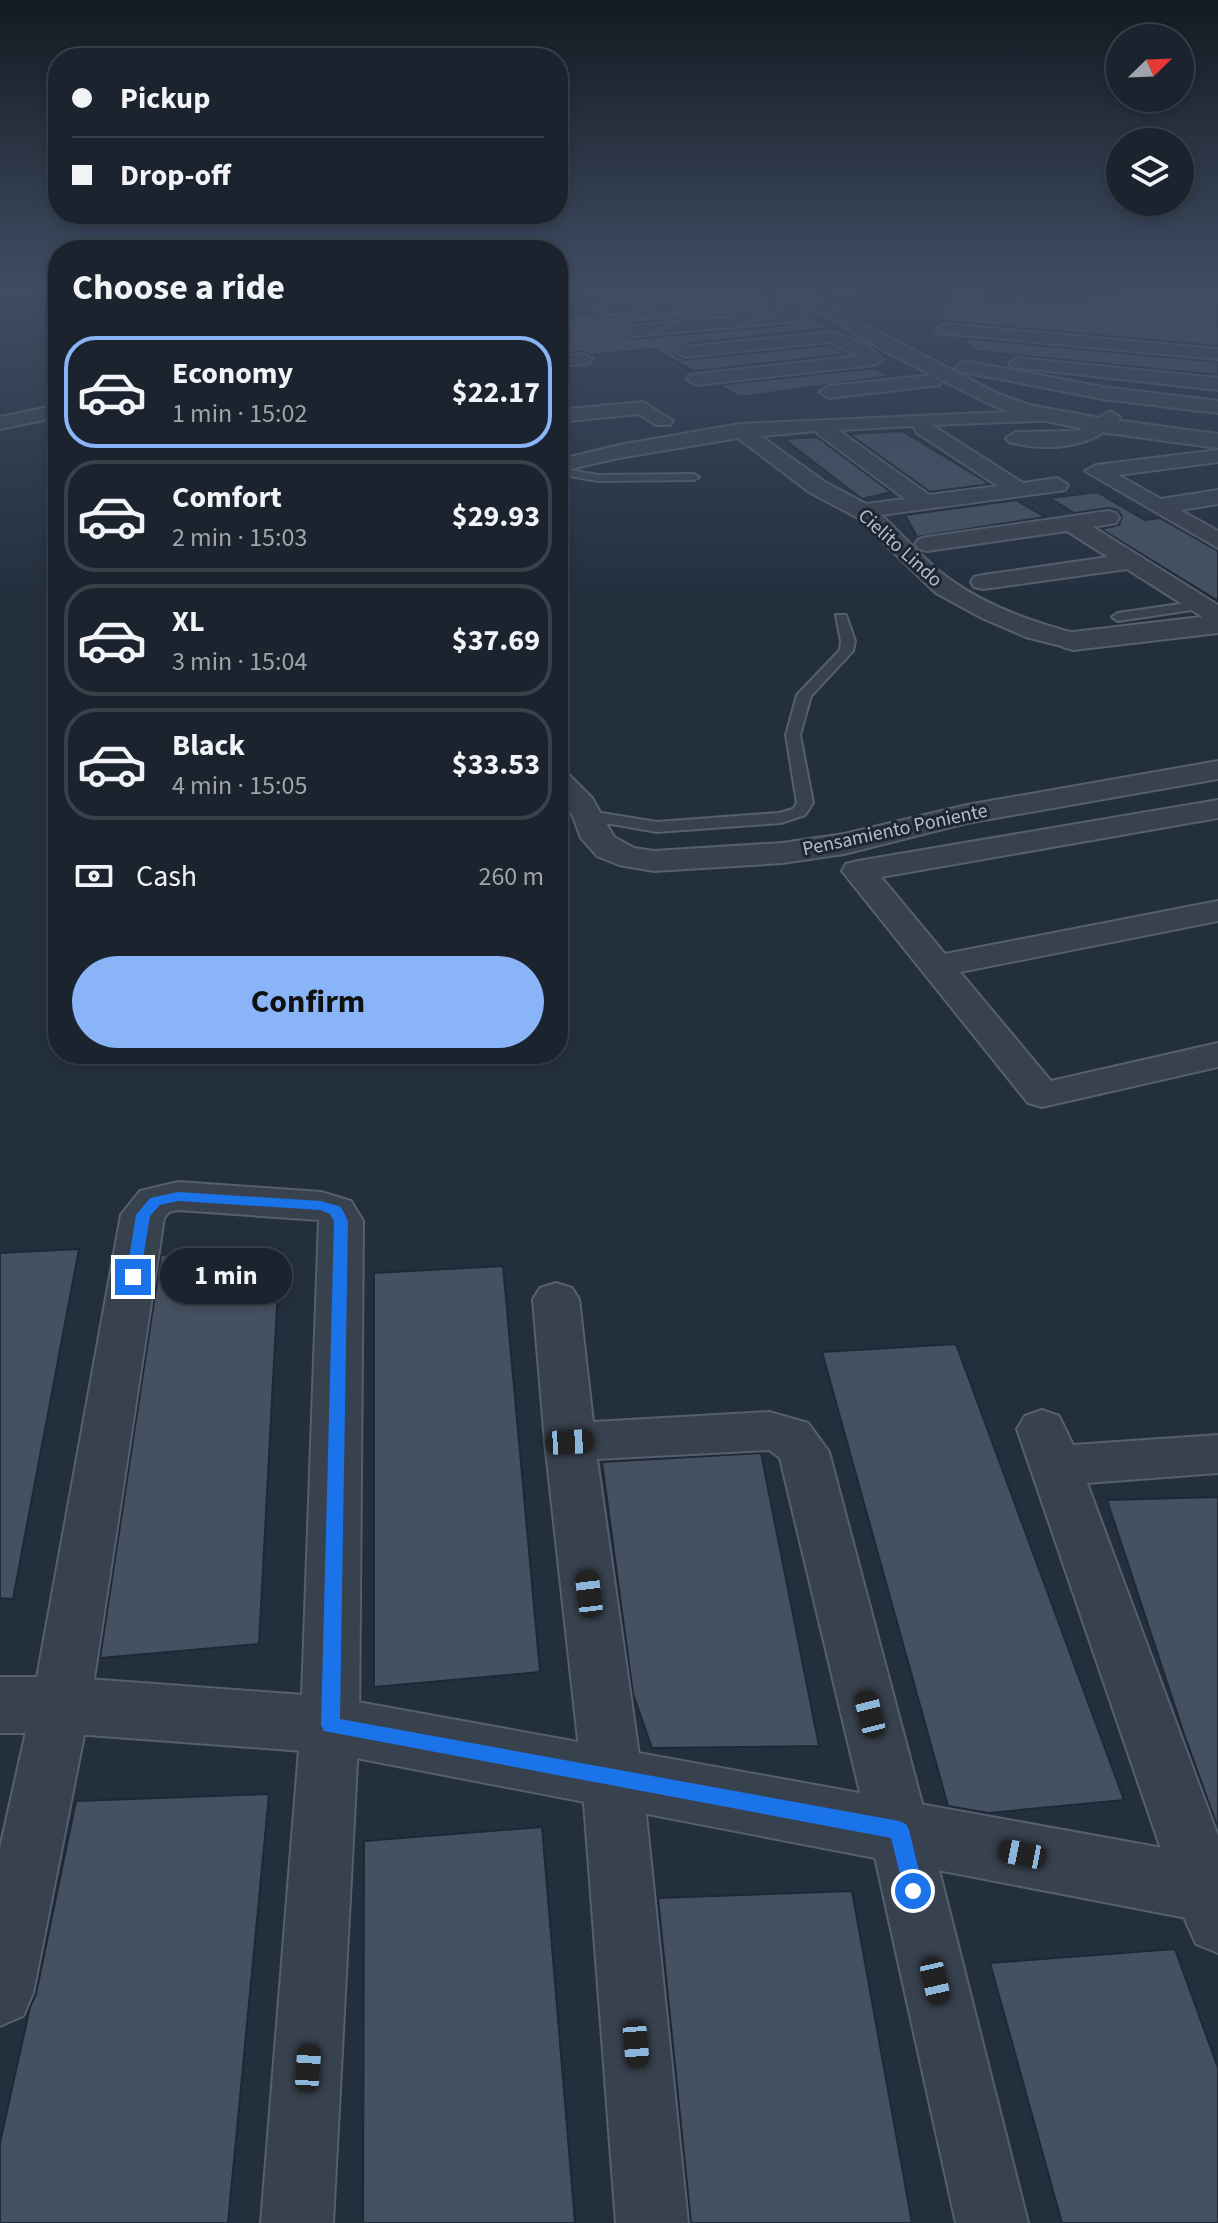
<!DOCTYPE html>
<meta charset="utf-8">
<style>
:root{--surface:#1b232e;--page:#242b36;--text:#f1f3f6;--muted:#a0a4aa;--line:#39404a;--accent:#8ab4f8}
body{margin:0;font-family:"Source Sans 3",sans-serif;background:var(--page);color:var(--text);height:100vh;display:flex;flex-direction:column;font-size:30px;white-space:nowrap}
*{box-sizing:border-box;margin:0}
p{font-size:26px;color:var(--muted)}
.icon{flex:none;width:44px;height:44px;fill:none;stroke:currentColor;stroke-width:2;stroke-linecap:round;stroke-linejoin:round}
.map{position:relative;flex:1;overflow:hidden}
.sheet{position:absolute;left:48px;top:240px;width:520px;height:824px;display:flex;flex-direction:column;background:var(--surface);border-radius:32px;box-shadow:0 4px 12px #0003,0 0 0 2px var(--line)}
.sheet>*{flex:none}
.banner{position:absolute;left:48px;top:48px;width:520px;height:176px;border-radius:32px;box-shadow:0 4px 12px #0003,0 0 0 2px var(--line);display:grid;align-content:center;height:176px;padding:0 24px;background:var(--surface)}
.needle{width:52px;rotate:67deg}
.fabs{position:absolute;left:1106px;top:24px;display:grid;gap:16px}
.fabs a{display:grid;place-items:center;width:88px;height:88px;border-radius:50%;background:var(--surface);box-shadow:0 4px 12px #0003,0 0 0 2px var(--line);font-size:40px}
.end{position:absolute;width:36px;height:36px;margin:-18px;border:10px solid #1a73e8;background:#fff;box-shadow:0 0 0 4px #fff}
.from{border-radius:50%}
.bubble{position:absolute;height:56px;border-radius:28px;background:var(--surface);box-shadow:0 4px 12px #0003,0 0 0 2px var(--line);font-size:26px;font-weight:700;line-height:56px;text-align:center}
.car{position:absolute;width:24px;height:48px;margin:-24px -12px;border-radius:10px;box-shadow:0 0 6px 2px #0007;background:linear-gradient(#222 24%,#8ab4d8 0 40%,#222 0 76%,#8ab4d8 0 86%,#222 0)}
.banner b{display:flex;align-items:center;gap:28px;height:76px;font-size:30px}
.banner b+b{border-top:2px solid var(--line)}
.banner i{width:20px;height:20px;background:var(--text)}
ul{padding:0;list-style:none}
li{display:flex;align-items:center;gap:24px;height:112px;margin:0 16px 12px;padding:0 8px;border:4px solid var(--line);border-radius:32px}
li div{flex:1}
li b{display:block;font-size:30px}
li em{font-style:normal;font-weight:700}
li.current{border-color:var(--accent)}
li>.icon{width:72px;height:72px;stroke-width:1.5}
h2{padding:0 24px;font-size:36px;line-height:96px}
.pay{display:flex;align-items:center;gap:20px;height:88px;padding:0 24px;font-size:30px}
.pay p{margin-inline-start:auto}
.button{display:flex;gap:16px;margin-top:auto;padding:16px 24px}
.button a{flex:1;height:92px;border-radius:48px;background:var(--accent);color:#111;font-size:32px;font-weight:700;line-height:92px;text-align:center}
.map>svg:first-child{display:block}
.building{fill:#455162;stroke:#1f2835;stroke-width:2}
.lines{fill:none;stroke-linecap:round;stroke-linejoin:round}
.service-casing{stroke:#565f6c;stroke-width:4}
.minor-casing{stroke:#565f6c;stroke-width:4}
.tertiary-casing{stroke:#565f6c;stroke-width:4}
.service{fill:#38414e;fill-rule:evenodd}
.minor{fill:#38414e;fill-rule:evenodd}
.tertiary{fill:#38414e;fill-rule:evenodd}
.route{fill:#1a73e8}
.labels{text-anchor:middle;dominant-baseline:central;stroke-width:6;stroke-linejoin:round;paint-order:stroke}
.far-street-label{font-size:20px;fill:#b4bcc9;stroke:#1d2633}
</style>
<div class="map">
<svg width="1218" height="2223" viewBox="0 0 1218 2223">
<rect width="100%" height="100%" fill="#242f3e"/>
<!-- building -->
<path class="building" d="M665,287h83l28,14 -2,6 3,3 -145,13 -10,5v6l10,5 156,-14 21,-8 21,11 -145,16 -12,9 12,7 143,-15 19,9 -153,17 -41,-22 -62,6 -8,-4 -25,3v-36l38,-3 6,3 74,-9 4,-8 -9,-6 -71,8 -7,-5 35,-8z
M1095,295l30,3 4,4 89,8v36l-272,-25 -5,-5 1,-17h19l15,8 9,-8h106z
M963,338l255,24v13l-242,-24z
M874,368l16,8 -150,21 -21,-12z
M902,431l83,50 5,3 -60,8 -81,-58z
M817,437l74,55 -29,7 -78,-60z
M1097,492l48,28 15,-2 58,33v50l-117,-72 18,-4 3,-9 -5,-6 -9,-2 -34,5 -24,-15z
M1016,500l29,17 -128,20 -12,-22z
M79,1249l-66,350 -13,-1v-345z
M280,1249l-21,395 -159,14 61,-403z
M503,1266l37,406 -166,15v-414z
M956,1344l168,456 -136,13 -40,-7 -126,-454z
M761,1453l58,293 -167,2 -19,-54 -31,-232z
M1218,1497v326h-2l-32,-89 -77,-234z
M269,1794l-41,429h-228v-80l30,-136 6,-13 40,-193z
M542,1827l33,396h-212l1,-382z
M852,1891l60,332h-221l-33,-325z
M1175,1949l43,119v155h-156l-72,-260z"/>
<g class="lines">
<defs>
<path id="service" d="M558,468l40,7 96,-1 5,3 -5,3 -96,1 -40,-7z
M1201,601l6,4 -2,3 -87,13 -6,-4 6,-4z
M836,615h10l9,26 -2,10 -42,45 -11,39 13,68 -8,12 -24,8 -124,9 -74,-13 -2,-3 8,-5 68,11 122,-9 14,-4 4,-6 -11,-68 11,-40 43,-45 1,-9z"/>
<path id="minor" d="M0,287h46l-8,5 -38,5z
M570,287h57c-9,8 -60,13 -69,5z
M833,287h18l1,1 -8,5z
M949,287h18l15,12 -8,5z
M1135,291l83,6v10l-89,-8 -2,-3z
M670,298l6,2 2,3 -2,3 -74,9 -8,-5 8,-5z
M814,299l8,5 -2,3 -16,3 3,4 -2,4 -17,4 -156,14 -9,-5 9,-5 152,-14 -7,-6 2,-4z
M945,324l273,25v10l-279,-26 -3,-4z
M831,332l34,12 18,16 -9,5 -178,20 -9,-6 2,-4 169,-19 -29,-14 -144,15 -9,-5 9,-5z
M583,354l9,5 -3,4 -31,4v-10z
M1018,358l200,20v12l-206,-23 -3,-4z
M932,375l9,6 -2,4 -110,13 -10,-6 10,-6z
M643,402l30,19 -3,4h-14l-17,-11 -81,8v-12z
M58,405v12l-58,12v-12z
M1051,410l7,2 3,4 -3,4 -126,5 91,58 34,-5 11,7 -3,5 -184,25c24,22 47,50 74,68 38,26 83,41 127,52l4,6 -4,6 -9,2 -47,-12 -44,-19 -46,-25 -78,-75 -49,-26 -71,-54 -119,20 -61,14v-12l61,-15 121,-21zM914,426l2,6 82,54 -69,9 -91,-65zM816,431l2,3 87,65 -39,5 -41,-22 -64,-46z
M1110,411l10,6c-25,32 -74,35 -111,25l-3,-4 10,-6 62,-1z
M1218,450v12l-100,13 43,24 57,-9v14l-38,6 38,21v17l-133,-77 11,-6z
M1108,511l8,2 3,5 -3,5 -23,4 125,78v19l-9,-3 -82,-52 -144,20 -9,-2 -3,-5 3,-5 9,-2 125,-18 -41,-26 -140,20 -8,-2 -4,-5 4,-5 8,-2z
M1218,761v18l-251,44 -123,31 -62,9 -128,8 -35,-6 -22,-9 -16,-18 -9,-24 -14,-16v-26l11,3 23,23 22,39 20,11 20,3 128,-8 62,-9 123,-29z
M1218,800v18l-337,59 64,77 273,-53v20l-258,51 91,109 167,-38v24l-176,40 -14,-4 -186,-232 4,-7 12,-3z
M178,1182l143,10 30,9 12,20 -4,504 -26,498h-72l40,-498 18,-505 -141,-10 -9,2 -5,6 -74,487 -57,288 -10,23 -23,10v-178l32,-143 89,-490 19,-24z
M556,1283l16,5 7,11 14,123 176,-10 39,11 21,29 100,378 99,393h-72l-87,-393 -89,-372 -11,-8 -172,9 45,317 46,447h-72l-34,-447 -37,-334 -12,-143 7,-11z
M1042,1410l17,6 14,29 145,-10v38l-131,10 131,353v117l-22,-9 -10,-22 -169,-493 8,-13z"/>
<path id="tertiary" d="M777,287h21l97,54 106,54 28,10 71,13 118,16v14l-118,-16 -84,-17 -29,-12 -106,-54z
M965,361l138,26 115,14v12l-115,-14 -145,-28 -3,-4z
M1218,615v18l-145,17 -10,-3 -4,-6 4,-6 10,-3z
M0,1677h61l269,20 888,161v66l-888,-171 -269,-20h-61z"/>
</defs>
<!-- service casing -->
<use href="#service" class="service-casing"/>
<!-- minor casing -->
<use href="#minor" class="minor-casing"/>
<!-- tertiary casing -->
<use href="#tertiary" class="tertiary-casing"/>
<!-- service -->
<use href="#service" class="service"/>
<!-- minor -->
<use href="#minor" class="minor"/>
<!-- tertiary -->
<use href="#tertiary" class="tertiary"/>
</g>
<!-- sky -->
<linearGradient id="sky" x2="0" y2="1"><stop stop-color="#141a22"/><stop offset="0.48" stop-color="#3f4d63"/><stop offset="1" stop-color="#3f4d63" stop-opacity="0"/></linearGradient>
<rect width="1218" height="598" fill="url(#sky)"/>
<!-- route -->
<path class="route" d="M178,1192l143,9 20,6 7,14 -8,498 559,102 7,3 3,6 15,61 -3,7 -8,3 -7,-3 -15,-60 -567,-107 -3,-6 13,-504 -4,-7 -10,-4 -142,-9 -18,4 -10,11 -10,61 -2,3h-10l-2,-3 10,-62 14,-17z"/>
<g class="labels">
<!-- far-street labels -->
<g class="far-street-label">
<text transform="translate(900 548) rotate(42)">Cielito Lindo</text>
<text transform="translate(895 830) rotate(-12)">Pensamiento Poniente</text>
</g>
</g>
</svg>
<div class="fabs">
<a><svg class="needle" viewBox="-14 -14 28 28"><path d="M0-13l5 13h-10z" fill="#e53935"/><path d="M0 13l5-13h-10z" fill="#a0a4aa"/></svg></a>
<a><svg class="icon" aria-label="layers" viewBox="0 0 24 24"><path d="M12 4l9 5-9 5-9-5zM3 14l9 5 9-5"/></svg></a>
</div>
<i class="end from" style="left:913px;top:1891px"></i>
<i class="end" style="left:133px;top:1277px"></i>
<div class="bubble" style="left:160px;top:1248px;width:132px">1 min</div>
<i class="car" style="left:570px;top:1442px;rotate:87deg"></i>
<i class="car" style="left:589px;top:1594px;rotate:353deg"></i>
<i class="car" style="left:870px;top:1714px;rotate:346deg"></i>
<i class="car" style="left:1022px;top:1854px;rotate:281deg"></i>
<i class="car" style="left:935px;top:1981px;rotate:167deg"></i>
<i class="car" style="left:636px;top:2044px;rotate:175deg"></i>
<i class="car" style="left:308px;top:2068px;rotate:4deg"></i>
<div class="banner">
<b><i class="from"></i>Pickup</b>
<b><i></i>Drop-off</b>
</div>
<section class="sheet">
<h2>Choose a ride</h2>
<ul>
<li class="current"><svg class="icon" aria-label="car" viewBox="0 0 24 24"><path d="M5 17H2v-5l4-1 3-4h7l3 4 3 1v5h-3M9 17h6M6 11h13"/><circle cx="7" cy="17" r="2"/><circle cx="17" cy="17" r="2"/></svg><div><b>Economy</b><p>1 min · 15:02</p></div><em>$22.17</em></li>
<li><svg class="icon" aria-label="car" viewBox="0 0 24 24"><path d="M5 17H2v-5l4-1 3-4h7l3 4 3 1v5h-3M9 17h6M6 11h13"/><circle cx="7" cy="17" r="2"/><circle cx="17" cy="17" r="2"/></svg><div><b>Comfort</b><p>2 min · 15:03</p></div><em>$29.93</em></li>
<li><svg class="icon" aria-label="car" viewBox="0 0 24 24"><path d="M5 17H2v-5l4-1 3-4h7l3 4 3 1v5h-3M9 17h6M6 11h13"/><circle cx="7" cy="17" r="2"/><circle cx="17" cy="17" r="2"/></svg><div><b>XL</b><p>3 min · 15:04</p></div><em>$37.69</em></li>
<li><svg class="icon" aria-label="car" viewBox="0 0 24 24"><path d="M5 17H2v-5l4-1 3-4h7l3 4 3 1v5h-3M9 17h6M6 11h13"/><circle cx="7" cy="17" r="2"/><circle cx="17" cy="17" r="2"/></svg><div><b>Black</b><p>4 min · 15:05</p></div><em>$33.53</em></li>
</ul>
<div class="pay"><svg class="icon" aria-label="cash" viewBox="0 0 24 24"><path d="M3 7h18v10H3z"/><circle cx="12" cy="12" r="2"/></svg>Cash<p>260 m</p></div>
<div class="button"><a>Confirm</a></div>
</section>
</div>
